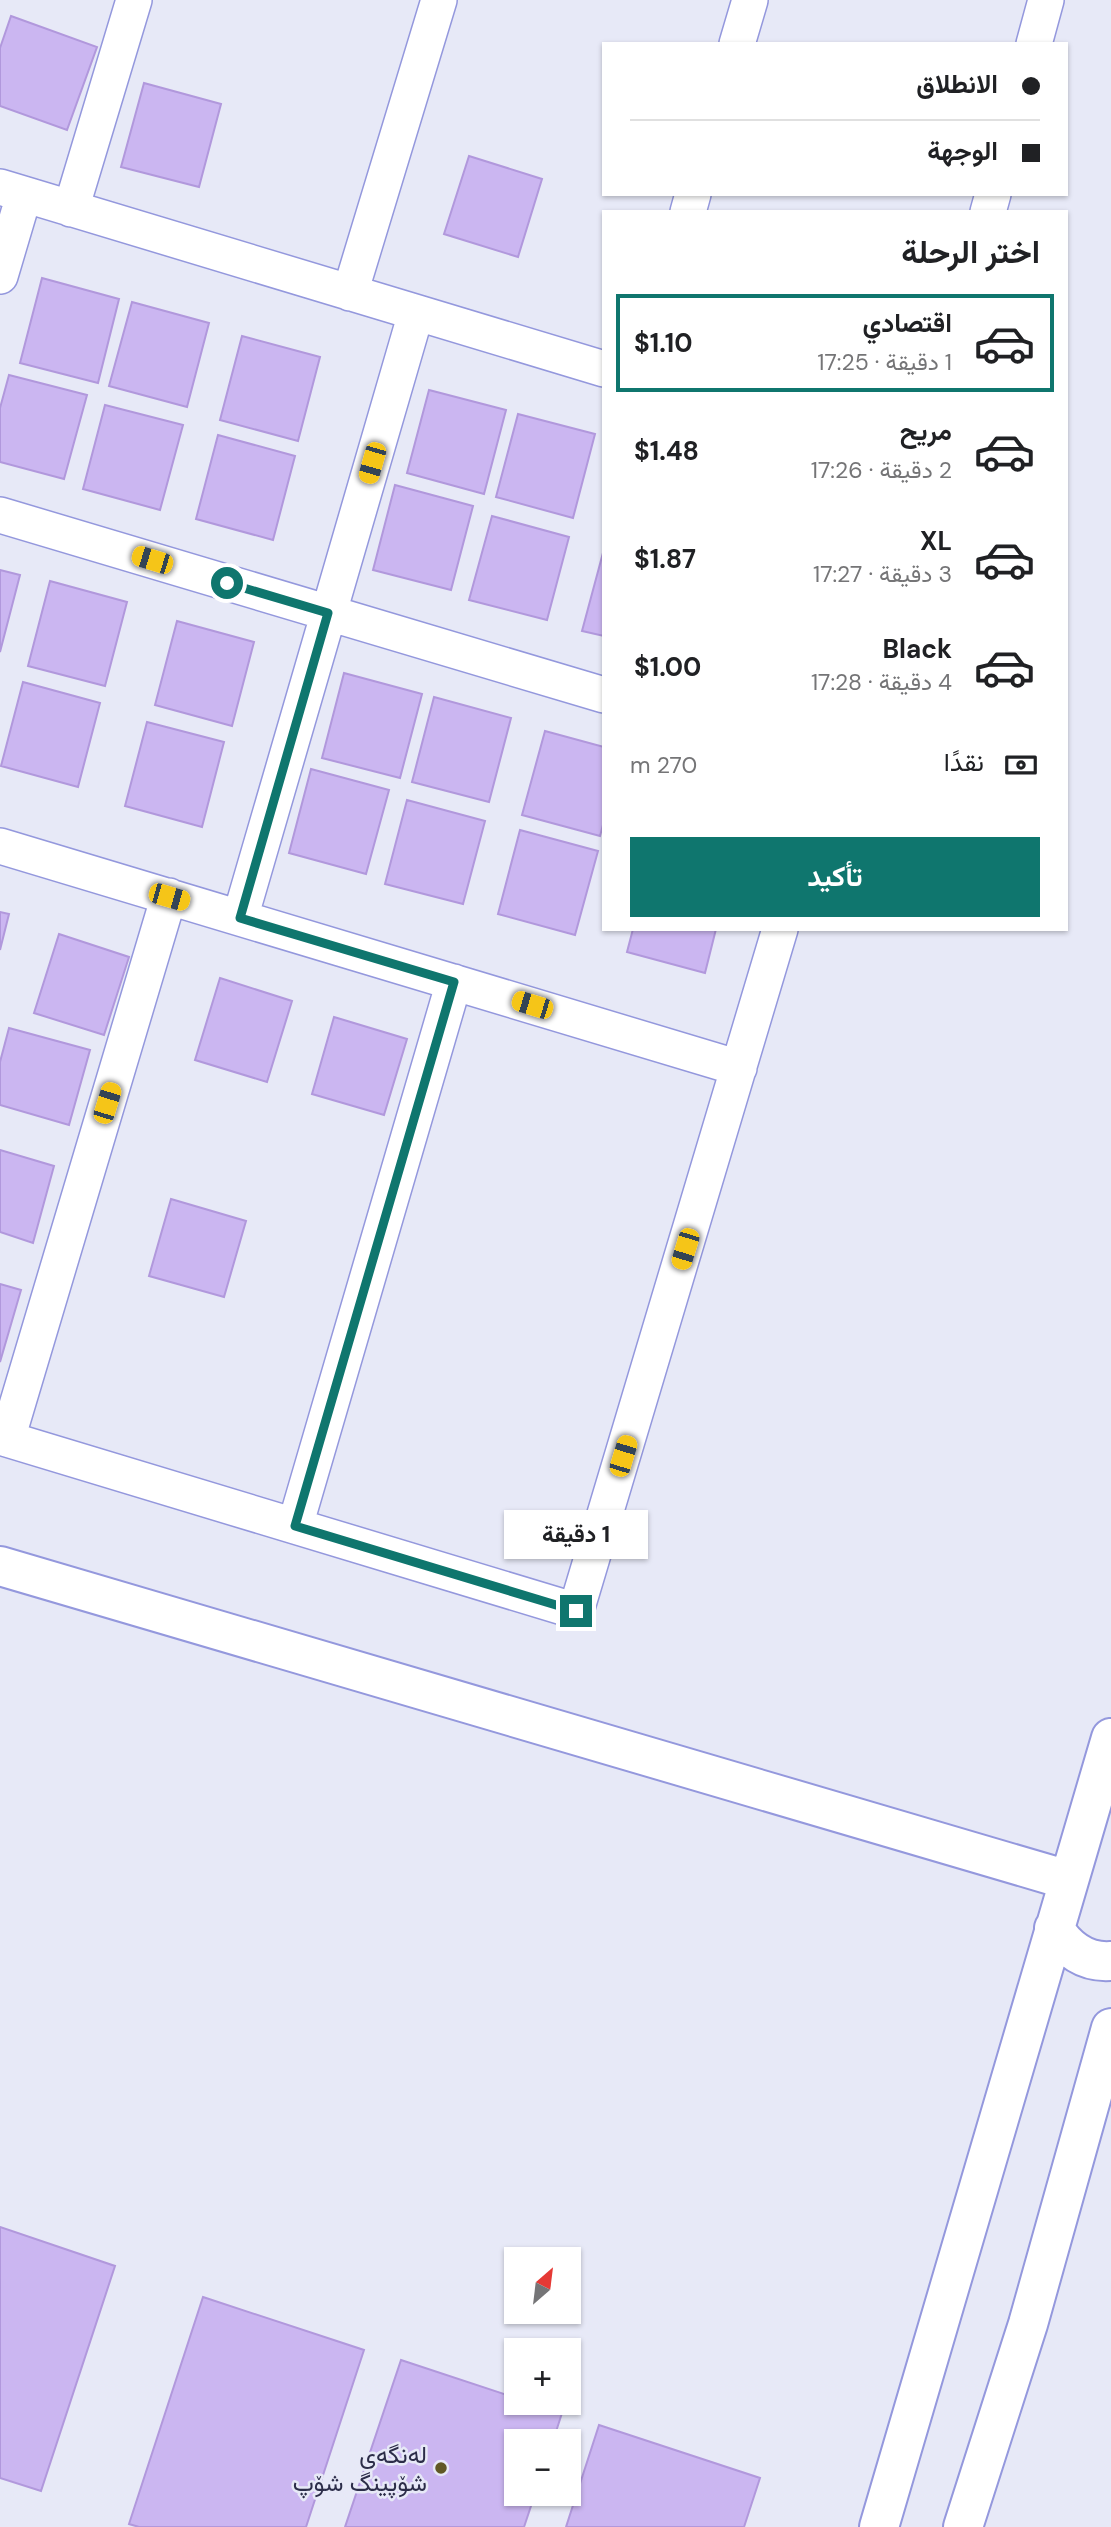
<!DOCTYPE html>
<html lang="ar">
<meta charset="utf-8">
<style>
:root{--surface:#fff;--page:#f6f6f6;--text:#202124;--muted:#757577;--line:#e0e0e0;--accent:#0f766e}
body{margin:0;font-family:"DM Sans",Vazirmatn,sans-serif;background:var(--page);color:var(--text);direction:rtl;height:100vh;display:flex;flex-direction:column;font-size:26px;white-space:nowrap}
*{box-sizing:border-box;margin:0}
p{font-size:23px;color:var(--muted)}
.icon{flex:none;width:38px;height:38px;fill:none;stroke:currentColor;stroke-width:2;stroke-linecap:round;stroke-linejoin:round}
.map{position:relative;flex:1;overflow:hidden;direction:ltr}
.drawer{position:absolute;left:602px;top:210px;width:466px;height:721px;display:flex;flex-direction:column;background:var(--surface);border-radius:0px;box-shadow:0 2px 5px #0004;direction:rtl}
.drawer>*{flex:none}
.hud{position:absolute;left:602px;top:42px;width:466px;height:154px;border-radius:0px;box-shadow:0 2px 5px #0004;direction:rtl;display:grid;align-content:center;height:154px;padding:0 28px;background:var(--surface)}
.needle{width:46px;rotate:28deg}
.tools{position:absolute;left:504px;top:2247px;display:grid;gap:14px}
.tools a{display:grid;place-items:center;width:77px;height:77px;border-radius:0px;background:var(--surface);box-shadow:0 2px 5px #0004;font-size:35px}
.end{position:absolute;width:32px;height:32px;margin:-16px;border:9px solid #0f766e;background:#fff;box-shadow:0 0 0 4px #fff}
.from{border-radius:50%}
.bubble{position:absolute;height:49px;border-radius:0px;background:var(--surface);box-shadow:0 2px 5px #0004;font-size:23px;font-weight:700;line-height:49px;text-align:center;direction:rtl}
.car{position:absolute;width:21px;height:42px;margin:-21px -10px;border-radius:9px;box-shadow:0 0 5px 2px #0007;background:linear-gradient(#f5c518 24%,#345 0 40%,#f5c518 0 76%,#345 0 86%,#f5c518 0)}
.hud b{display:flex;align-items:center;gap:24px;height:66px;font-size:26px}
.hud b+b{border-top:2px solid var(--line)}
.hud i{width:18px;height:18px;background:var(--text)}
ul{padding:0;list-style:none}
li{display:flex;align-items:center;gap:21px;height:98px;margin:0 14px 10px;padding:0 14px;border:4px solid transparent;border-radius:0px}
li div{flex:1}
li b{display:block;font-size:26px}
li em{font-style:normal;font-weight:700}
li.active{border-color:var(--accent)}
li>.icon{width:63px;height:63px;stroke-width:1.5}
h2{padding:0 28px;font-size:32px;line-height:84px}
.pay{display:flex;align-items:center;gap:18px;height:77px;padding:0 28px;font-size:26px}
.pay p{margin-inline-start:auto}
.cta{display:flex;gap:14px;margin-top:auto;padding:14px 28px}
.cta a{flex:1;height:80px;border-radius:0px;background:var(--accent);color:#fff;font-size:28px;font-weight:700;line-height:80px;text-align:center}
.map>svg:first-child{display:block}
.building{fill:#cbb6f1;stroke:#b198dc;stroke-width:2}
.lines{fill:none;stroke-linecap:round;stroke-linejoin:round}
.minor-casing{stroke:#9498dd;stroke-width:38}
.tertiary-casing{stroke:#9498dd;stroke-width:42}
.minor{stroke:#fff;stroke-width:35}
.tertiary{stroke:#fff;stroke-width:38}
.route{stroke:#0f766e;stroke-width:9}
.poi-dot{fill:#605825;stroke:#e7e9f7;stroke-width:2.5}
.labels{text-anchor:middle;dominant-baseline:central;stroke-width:5;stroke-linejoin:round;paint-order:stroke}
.poi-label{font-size:24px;fill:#2c2d49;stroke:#e7e9f7;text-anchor:end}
</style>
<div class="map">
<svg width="1111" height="2527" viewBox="0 0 1111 2527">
<rect width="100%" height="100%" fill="#e7e9f7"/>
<!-- building -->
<path class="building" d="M11,16l86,31 -30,83 -67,-24v-58z
M144,83l77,21 -22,83 -78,-20z
M469,156l73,23 -24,78 -74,-23z
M42,278l77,21 -21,84 -78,-20z
M132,302l77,21 -22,84 -78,-21z
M242,336l78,21 -22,84 -78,-21z
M9,375l78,20 -23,84 -64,-17v-54z
M429,390l77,20 -22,84 -77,-21z
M105,405l78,20 -23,85 -77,-21z
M518,414l77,20 -22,84 -77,-21z
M218,435l77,21 -22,84 -77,-21z
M395,485l78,21 -22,84 -78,-20z
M492,516l77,21 -22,83 -78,-20z
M604,549v87l-22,-5z
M0,570l20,5 -20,77z
M50,581l77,21 -22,84 -77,-20z
M177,621l77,21 -22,84 -77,-21z
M344,673l78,21 -22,84 -78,-20z
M23,682l77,21 -22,84 -77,-21z
M434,697l77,21 -22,84 -77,-20z
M147,722l77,20 -22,85 -77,-21z
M545,731l59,16v74l-4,15 -78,-21z
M311,769l78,21 -23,84 -77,-21z
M407,800l78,21 -22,83 -78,-20z
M520,830l78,21 -23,84 -77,-21z
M0,912l9,2 -9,36z
M633,929h83l-11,44 -78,-21z
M59,934l70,23 -25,78 -70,-22z
M220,978l72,23 -25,81 -72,-22z
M334,1017l73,22 -23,76 -72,-21z
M9,1028l81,22 -21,75 -69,-20v-43z
M0,1150l54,16 -21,77 -33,-11z
M171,1199l75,22 -22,76 -75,-21z
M0,1284l21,6 -21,72z
M0,2227l115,39 -74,225 -41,-13z
M203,2297l161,53 -58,177h-167l-10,-3z
M401,2360l115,38v5h14l32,10 -9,28h-37v53h19l-11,33h-179z
M599,2425l161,53 -16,49h-178z"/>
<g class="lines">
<defs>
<path id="minor" d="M737,44l13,-44
M1034,44l12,-44
M0,187l604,182
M71,209l63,-209
M688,212l5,-18
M988,212l5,-18
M0,276l24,-81
M350,293l89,-293
M0,515l604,180
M0,846l739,222
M240,918l176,-605
M0,1437l576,174 204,-682
M7,1439l162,-543
M295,1526l159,-544"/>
<path id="tertiary" d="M0,1566l1068,314
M1054,1928c13,21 31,35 57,33
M879,2527l232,-789
M963,2527l65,-203 83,-296"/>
</defs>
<!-- minor casing -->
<use href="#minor" class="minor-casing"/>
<!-- tertiary casing -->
<use href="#tertiary" class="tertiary-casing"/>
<!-- minor -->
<use href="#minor" class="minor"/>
<!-- tertiary -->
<use href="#tertiary" class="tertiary"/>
</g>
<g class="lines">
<!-- route -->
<path class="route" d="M227,583l101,30 -88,305 214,64 -159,544 281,85"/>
</g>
<!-- markers -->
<circle class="poi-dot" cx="441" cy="2468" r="7"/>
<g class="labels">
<!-- poi labels -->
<g class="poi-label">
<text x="427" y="2454">لەنگەی<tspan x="427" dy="28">شۆپینگ شۆپ</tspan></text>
</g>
</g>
</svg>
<div class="tools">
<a><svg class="needle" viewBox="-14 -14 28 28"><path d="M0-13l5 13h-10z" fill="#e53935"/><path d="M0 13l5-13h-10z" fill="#757577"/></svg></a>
<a>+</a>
<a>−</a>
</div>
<i class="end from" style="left:227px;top:583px"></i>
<i class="end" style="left:576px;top:1611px"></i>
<div class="bubble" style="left:504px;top:1510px;width:144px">1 دقيقة</div>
<i class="car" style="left:372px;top:463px;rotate:196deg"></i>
<i class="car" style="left:152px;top:560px;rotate:287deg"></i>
<i class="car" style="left:169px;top:897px;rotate:106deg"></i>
<i class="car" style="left:532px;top:1005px;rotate:287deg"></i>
<i class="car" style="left:107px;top:1103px;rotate:17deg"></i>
<i class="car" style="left:685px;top:1249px;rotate:197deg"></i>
<i class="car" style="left:623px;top:1456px;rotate:17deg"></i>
<div class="hud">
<b><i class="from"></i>الانطلاق</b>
<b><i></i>الوجهة</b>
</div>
<section class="drawer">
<h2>اختر الرحلة</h2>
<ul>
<li class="active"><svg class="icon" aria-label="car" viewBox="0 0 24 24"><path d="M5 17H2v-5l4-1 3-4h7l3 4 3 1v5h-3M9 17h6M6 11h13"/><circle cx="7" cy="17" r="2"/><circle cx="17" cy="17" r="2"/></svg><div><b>اقتصادي</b><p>1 دقيقة · 17:25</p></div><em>$1.10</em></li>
<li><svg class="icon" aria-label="car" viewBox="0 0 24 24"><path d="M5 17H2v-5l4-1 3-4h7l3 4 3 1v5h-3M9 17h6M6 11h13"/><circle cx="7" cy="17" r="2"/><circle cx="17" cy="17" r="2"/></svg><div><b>مريح</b><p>2 دقيقة · 17:26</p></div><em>$1.48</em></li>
<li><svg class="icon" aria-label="car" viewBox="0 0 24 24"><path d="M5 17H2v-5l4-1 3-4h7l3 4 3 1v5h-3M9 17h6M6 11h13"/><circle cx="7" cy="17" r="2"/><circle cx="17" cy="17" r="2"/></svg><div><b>XL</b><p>3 دقيقة · 17:27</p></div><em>$1.87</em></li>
<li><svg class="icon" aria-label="car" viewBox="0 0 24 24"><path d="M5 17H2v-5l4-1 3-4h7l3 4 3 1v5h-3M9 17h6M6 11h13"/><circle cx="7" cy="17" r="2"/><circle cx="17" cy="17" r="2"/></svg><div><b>Black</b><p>4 دقيقة · 17:28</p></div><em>$1.00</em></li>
</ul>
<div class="pay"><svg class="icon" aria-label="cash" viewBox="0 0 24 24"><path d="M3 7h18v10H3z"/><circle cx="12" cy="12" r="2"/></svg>نقدًا<p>270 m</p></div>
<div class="cta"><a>تأكيد</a></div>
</section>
</div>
